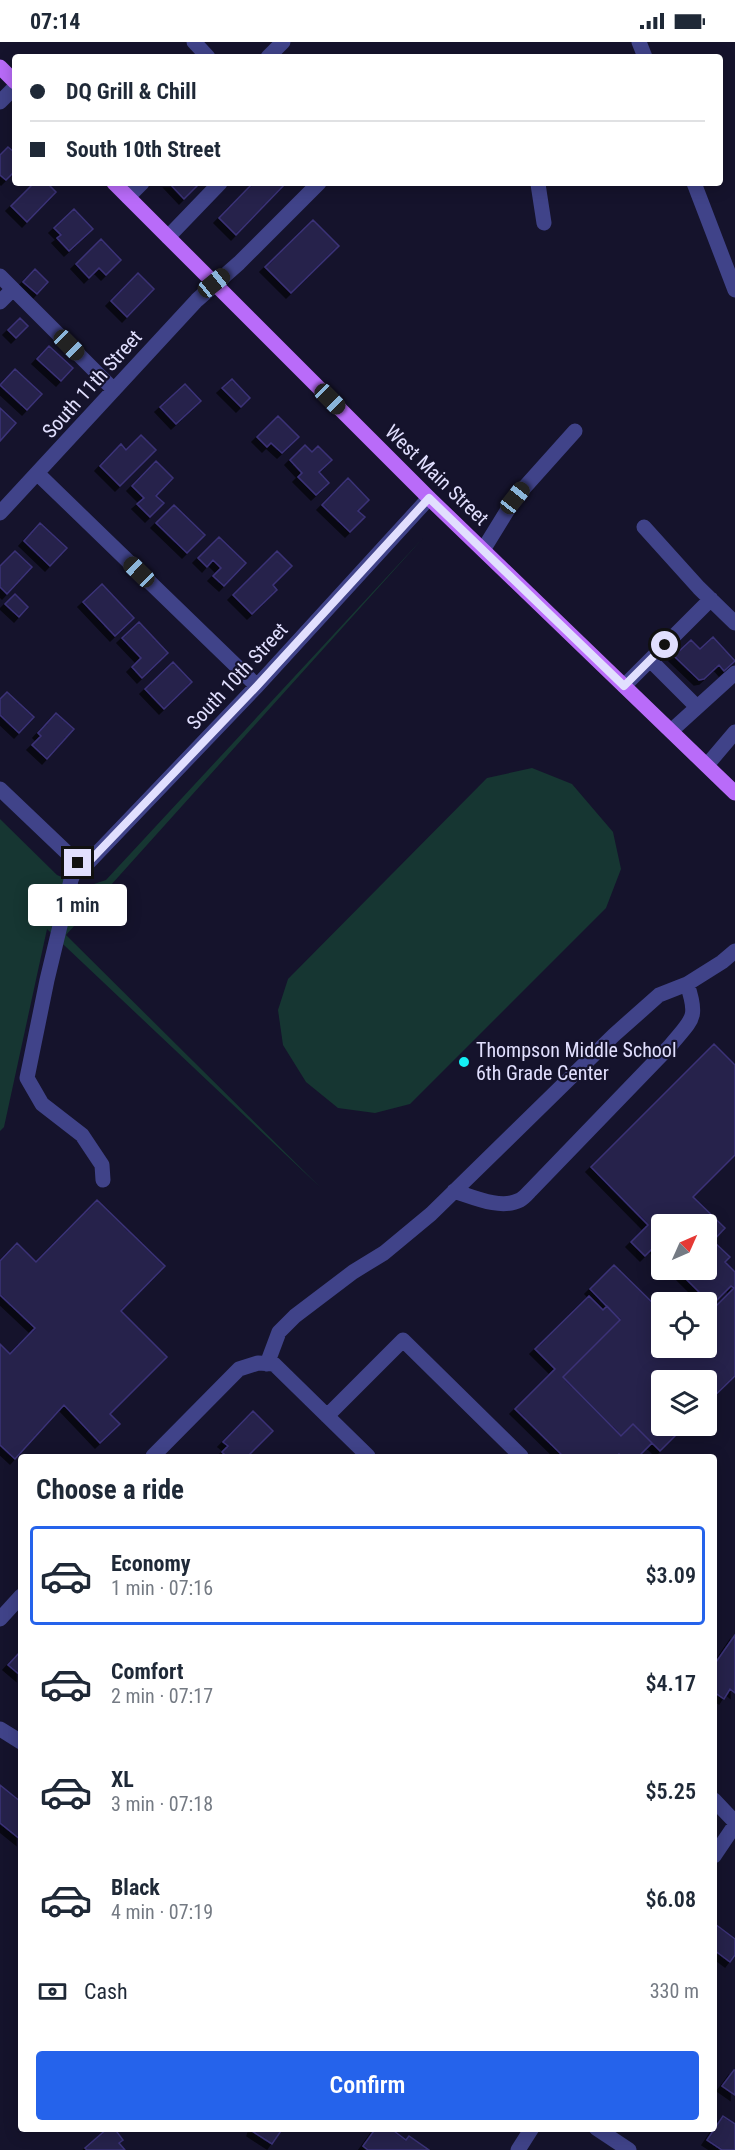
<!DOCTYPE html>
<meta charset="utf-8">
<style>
:root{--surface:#fff;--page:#f2f2f3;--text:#1f2937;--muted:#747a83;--line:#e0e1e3;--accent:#2563eb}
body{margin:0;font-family:"Roboto Condensed",sans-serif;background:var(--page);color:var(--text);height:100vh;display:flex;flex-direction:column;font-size:22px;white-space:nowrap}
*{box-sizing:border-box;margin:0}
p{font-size:20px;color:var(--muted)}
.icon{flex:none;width:33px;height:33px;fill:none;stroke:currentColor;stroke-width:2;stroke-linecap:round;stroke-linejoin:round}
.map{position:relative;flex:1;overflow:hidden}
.side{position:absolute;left:18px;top:1412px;width:699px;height:678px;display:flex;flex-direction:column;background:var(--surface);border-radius:6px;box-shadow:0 3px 15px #0003}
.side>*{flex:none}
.top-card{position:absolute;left:12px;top:12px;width:711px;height:132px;border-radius:6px;box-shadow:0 3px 15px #0003;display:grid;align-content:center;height:132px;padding:0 18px;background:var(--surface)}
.needle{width:39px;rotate:45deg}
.controls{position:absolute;left:651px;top:1172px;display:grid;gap:12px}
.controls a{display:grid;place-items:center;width:66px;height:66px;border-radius:6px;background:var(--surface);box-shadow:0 3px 15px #0003;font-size:30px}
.end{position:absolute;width:27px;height:27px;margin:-14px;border:8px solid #e1dffe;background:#111;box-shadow:0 0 0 3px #111}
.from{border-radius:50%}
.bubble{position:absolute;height:42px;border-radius:6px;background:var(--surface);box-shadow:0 3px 15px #0003;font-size:20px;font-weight:600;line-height:42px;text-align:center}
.car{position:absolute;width:18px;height:36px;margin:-18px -9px;border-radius:8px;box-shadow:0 0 4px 2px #0007;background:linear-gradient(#222 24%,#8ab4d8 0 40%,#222 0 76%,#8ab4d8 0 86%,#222 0)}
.top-card b{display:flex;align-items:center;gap:21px;height:57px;font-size:22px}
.top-card b+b{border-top:2px solid var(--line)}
.top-card i{width:15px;height:15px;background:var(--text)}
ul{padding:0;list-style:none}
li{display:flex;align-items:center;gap:18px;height:99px;margin:0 12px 9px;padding:0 6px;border:3px solid transparent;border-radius:6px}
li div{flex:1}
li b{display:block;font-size:22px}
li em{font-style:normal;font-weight:600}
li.on{border-color:var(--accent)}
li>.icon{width:54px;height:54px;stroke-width:1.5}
h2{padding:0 18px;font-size:27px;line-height:72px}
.pay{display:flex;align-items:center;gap:15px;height:66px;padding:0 18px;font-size:22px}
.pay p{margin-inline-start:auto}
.action{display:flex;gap:12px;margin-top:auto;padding:12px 18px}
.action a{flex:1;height:69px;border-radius:6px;background:var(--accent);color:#fff;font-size:24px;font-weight:600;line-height:69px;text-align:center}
.status{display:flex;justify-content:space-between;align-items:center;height:42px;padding:0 30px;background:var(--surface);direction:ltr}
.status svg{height:16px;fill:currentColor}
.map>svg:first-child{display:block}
.green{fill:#163632}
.building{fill:#25204c;stroke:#3b3377;stroke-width:1.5;filter:url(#shadow)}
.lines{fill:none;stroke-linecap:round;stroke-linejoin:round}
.minor{stroke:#404389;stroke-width:15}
.major{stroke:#b96bf9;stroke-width:15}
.route{stroke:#e1dffe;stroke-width:8}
.poi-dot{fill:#14eff5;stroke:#15132c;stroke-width:2}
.labels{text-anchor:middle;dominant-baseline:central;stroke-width:4.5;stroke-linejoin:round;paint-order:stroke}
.street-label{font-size:20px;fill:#e1dffe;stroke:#15132c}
.poi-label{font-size:20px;fill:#e1dffe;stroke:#15132c;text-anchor:start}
</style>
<div class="status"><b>07:14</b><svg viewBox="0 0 49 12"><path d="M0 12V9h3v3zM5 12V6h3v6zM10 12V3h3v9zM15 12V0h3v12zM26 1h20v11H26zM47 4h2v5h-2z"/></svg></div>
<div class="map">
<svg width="735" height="2108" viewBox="0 0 735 2108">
<defs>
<filter id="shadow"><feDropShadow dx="-5" dy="5" stdDeviation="0" flood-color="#0009"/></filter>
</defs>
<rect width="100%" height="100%" fill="#15132c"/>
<!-- green -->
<path class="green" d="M423,496l-357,397 255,253 -274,-259 -43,198 -4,4v-312l57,56 28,12 21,-7z
M532,726l40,16 41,48 8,37 -15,39 -196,196 -35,9 -37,-5 -32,-26 -23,-37 -5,-35 10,-31 199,-201z"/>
<!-- building -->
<path class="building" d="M8,105l7,6v18l-9,9 -6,-5v-20z
M34,141h13l9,9 -29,30 -16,-16z
M169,141h31l-16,16z
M253,141h33l-50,52 -17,-17z
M74,167l19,20 -24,22 -12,-13 4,-3 -7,-7z
M313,178l26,26 -48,47 -26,-26z
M101,197l20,21 -15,15 -7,-7 -10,10 -13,-14z
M35,227l13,13 -11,12 -14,-12z
M138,231l16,16 -27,28 -16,-16z
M20,276l8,8 -12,12 -8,-8z
M49,304l24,22 -12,13 -24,-22z
M15,327l27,25 -15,16 -27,-25z
M232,337l18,19 -9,9 -19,-19z
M185,342l16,17 -25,23 -16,-17z
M0,366l16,15 -16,18z
M278,374l21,21 -17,16 -11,-10 -4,4 -10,-10z
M141,393l15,15 -36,36 -20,-20 21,-22 5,6z
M305,403l7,7 6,-6 14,14 -13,12 10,11 -13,12 -18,-18 4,-4 -12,-13z
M156,419l17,17 -17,18 8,7 -14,14 -13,-13 7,-6 -12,-12z
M348,436l21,22 -11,11 7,6 -15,15 -28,-27z
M174,463l31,30 -18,18 -31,-30z
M40,481l27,25 -17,18 -26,-25z
M219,495l27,26 -22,23 -11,-10 8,-8 -8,-8 -6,7 -9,-9z
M15,509l17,16 -25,27 -7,-7v-21z
M277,509l15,15 -19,19 4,5 -25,24 -19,-19z
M102,542l32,34 -19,18 -32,-34z
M15,552l13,13 -9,10 -14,-13z
M139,580l29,31 -26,25 -10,-11 9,-9 -19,-20z
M713,595l22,24 -11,10 -5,-6 -15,14 -5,1 -25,-24 17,-16 9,9z
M173,620l19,20 -28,27 -19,-20z
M7,650l27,25 -15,16 -19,-18v-16z
M56,671l18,16 -27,30 -15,-14 9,-9 -3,-3z
M714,1002l21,21v90l-42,42 32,31 -12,13 17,16 -5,5 10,10v15l-1,1 -3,-2 -19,19 -36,-36h30v-45h-44v30l-8,-7 -9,9 -14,-14 17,-17 -57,-58z
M97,1158l68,66 -44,45 46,46 -57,57 10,10 -20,19 -36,-38 -49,54 -15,-14v-101l10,10 25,-26 -35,-33v-34l17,-18 19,19z
M614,1223l48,47v35h44v-31l29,-29v89l-29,28v-24h-44v45h24l-26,26 -27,-27 -12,12 -58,-59 57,-57 -30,-31z
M589,1254l14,14 4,-4 13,14 -57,57 58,59 12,-12 19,19 -13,13h-17l-3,-2 -2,2h-54l-48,-47 40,-40 -20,-20z
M253,1369l20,20 -25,25h-22l-4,-4 6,-6 -5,-4z
M735,1593v58l-5,-4 -6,10 -10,-7v-27z
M21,1609v25l-13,-11z
M0,1743l21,17v38l-21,-17z
M715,1882l20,15v16l-5,7 -16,-12z
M734,2028h1v25l-13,-9z
M723,2074l12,8v26h-13l-15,-10z
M108,2086h6l9,12 -4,3 6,7h-38l-2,-2z
M253,2086h30l-11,16 -20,-13z
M376,2086h14l16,12 3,-4 20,14h-61l-5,-4z"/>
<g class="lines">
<!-- minor -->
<path class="minor" d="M194,0l14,15
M639,0l6,15
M268,15l15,-15
M0,60l15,-15
M694,141l41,107
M538,142l6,39
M128,155l14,-14
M168,195l52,-54
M0,234l114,114
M0,260l13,-13
M38,432l219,212
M0,471l197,-213 42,-37 80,-80
M644,485l55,61 36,35
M483,508l32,-52 60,-67
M650,618l47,47
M624,644l87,-87
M671,689l64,-58
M707,723l28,-33
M0,747l83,79 174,-182 172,-188
M78,821l-7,17 -24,100 -20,98 15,26 40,31 20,30 1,15
M454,1149c19,6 47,19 66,9 4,-2 8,-7 11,-10l139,-144c22,-27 29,-27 17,-62
M267,1322l12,-32 16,-16 58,-44 31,-19 47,-39 183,-179 45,-40 28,-11 35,-22 13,-11
M327,1374l76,-76 118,116
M153,1414l86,-87 19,-6 16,1 94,92
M0,1577l21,-23
M0,1687l21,13
M714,1758l21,22
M714,1814l21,-31
M596,2086l33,22
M518,2108l14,-22"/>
<!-- major -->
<path class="major" d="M0,25l15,15
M114,141l315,315 306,295"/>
</g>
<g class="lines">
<!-- route -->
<path class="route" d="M78,821l5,5 174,-182 172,-188 195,188 41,-41"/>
</g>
<!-- markers -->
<circle class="poi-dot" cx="464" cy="1020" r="6"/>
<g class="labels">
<!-- street labels -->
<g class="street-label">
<text transform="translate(92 342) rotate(-48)">South 11th Street</text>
<text transform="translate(437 433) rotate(44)">West Main Street</text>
<text transform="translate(237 634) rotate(-47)">South 10th Street</text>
</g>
<!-- poi labels -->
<g class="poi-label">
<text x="476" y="1008">Thompson Middle School<tspan x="476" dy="23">6th Grade Center</tspan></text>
</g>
</g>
</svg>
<div class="controls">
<a><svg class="needle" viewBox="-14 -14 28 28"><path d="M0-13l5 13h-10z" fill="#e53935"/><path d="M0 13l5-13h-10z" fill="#747a83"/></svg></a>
<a><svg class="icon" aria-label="locate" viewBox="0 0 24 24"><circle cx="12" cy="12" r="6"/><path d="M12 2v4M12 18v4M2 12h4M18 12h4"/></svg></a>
<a><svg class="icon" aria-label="layers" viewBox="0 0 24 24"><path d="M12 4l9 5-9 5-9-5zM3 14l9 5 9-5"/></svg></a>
</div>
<i class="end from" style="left:665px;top:603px"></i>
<i class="end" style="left:78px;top:821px"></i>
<div class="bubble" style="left:28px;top:842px;width:99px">1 min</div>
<i class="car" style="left:214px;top:241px;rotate:51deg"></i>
<i class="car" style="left:69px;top:303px;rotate:135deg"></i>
<i class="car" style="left:330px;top:357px;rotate:135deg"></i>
<i class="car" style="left:515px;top:456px;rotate:38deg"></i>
<i class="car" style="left:139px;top:530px;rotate:314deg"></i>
<div class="top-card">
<b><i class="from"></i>DQ Grill &amp; Chill</b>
<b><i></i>South 10th Street</b>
</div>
<section class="side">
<h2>Choose a ride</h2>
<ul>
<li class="on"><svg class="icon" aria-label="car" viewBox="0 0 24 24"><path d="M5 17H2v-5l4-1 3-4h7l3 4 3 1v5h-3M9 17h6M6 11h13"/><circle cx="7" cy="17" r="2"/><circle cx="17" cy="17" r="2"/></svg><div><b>Economy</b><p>1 min · 07:16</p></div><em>$3.09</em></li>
<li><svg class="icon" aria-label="car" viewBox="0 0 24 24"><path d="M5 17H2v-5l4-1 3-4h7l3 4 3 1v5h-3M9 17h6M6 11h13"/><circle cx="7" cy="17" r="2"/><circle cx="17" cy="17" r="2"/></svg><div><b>Comfort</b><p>2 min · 07:17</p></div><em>$4.17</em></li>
<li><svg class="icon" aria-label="car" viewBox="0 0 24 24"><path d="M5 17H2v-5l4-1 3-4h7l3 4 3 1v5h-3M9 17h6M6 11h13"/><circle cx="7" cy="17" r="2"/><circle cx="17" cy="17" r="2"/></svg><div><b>XL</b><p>3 min · 07:18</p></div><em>$5.25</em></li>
<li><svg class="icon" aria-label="car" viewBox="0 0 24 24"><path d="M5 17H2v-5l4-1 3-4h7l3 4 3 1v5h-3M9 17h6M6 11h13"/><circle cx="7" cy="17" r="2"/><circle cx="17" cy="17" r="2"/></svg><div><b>Black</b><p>4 min · 07:19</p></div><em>$6.08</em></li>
</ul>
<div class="pay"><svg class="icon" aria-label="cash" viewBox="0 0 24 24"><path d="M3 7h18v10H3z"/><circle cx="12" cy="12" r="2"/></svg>Cash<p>330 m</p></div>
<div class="action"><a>Confirm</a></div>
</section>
</div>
